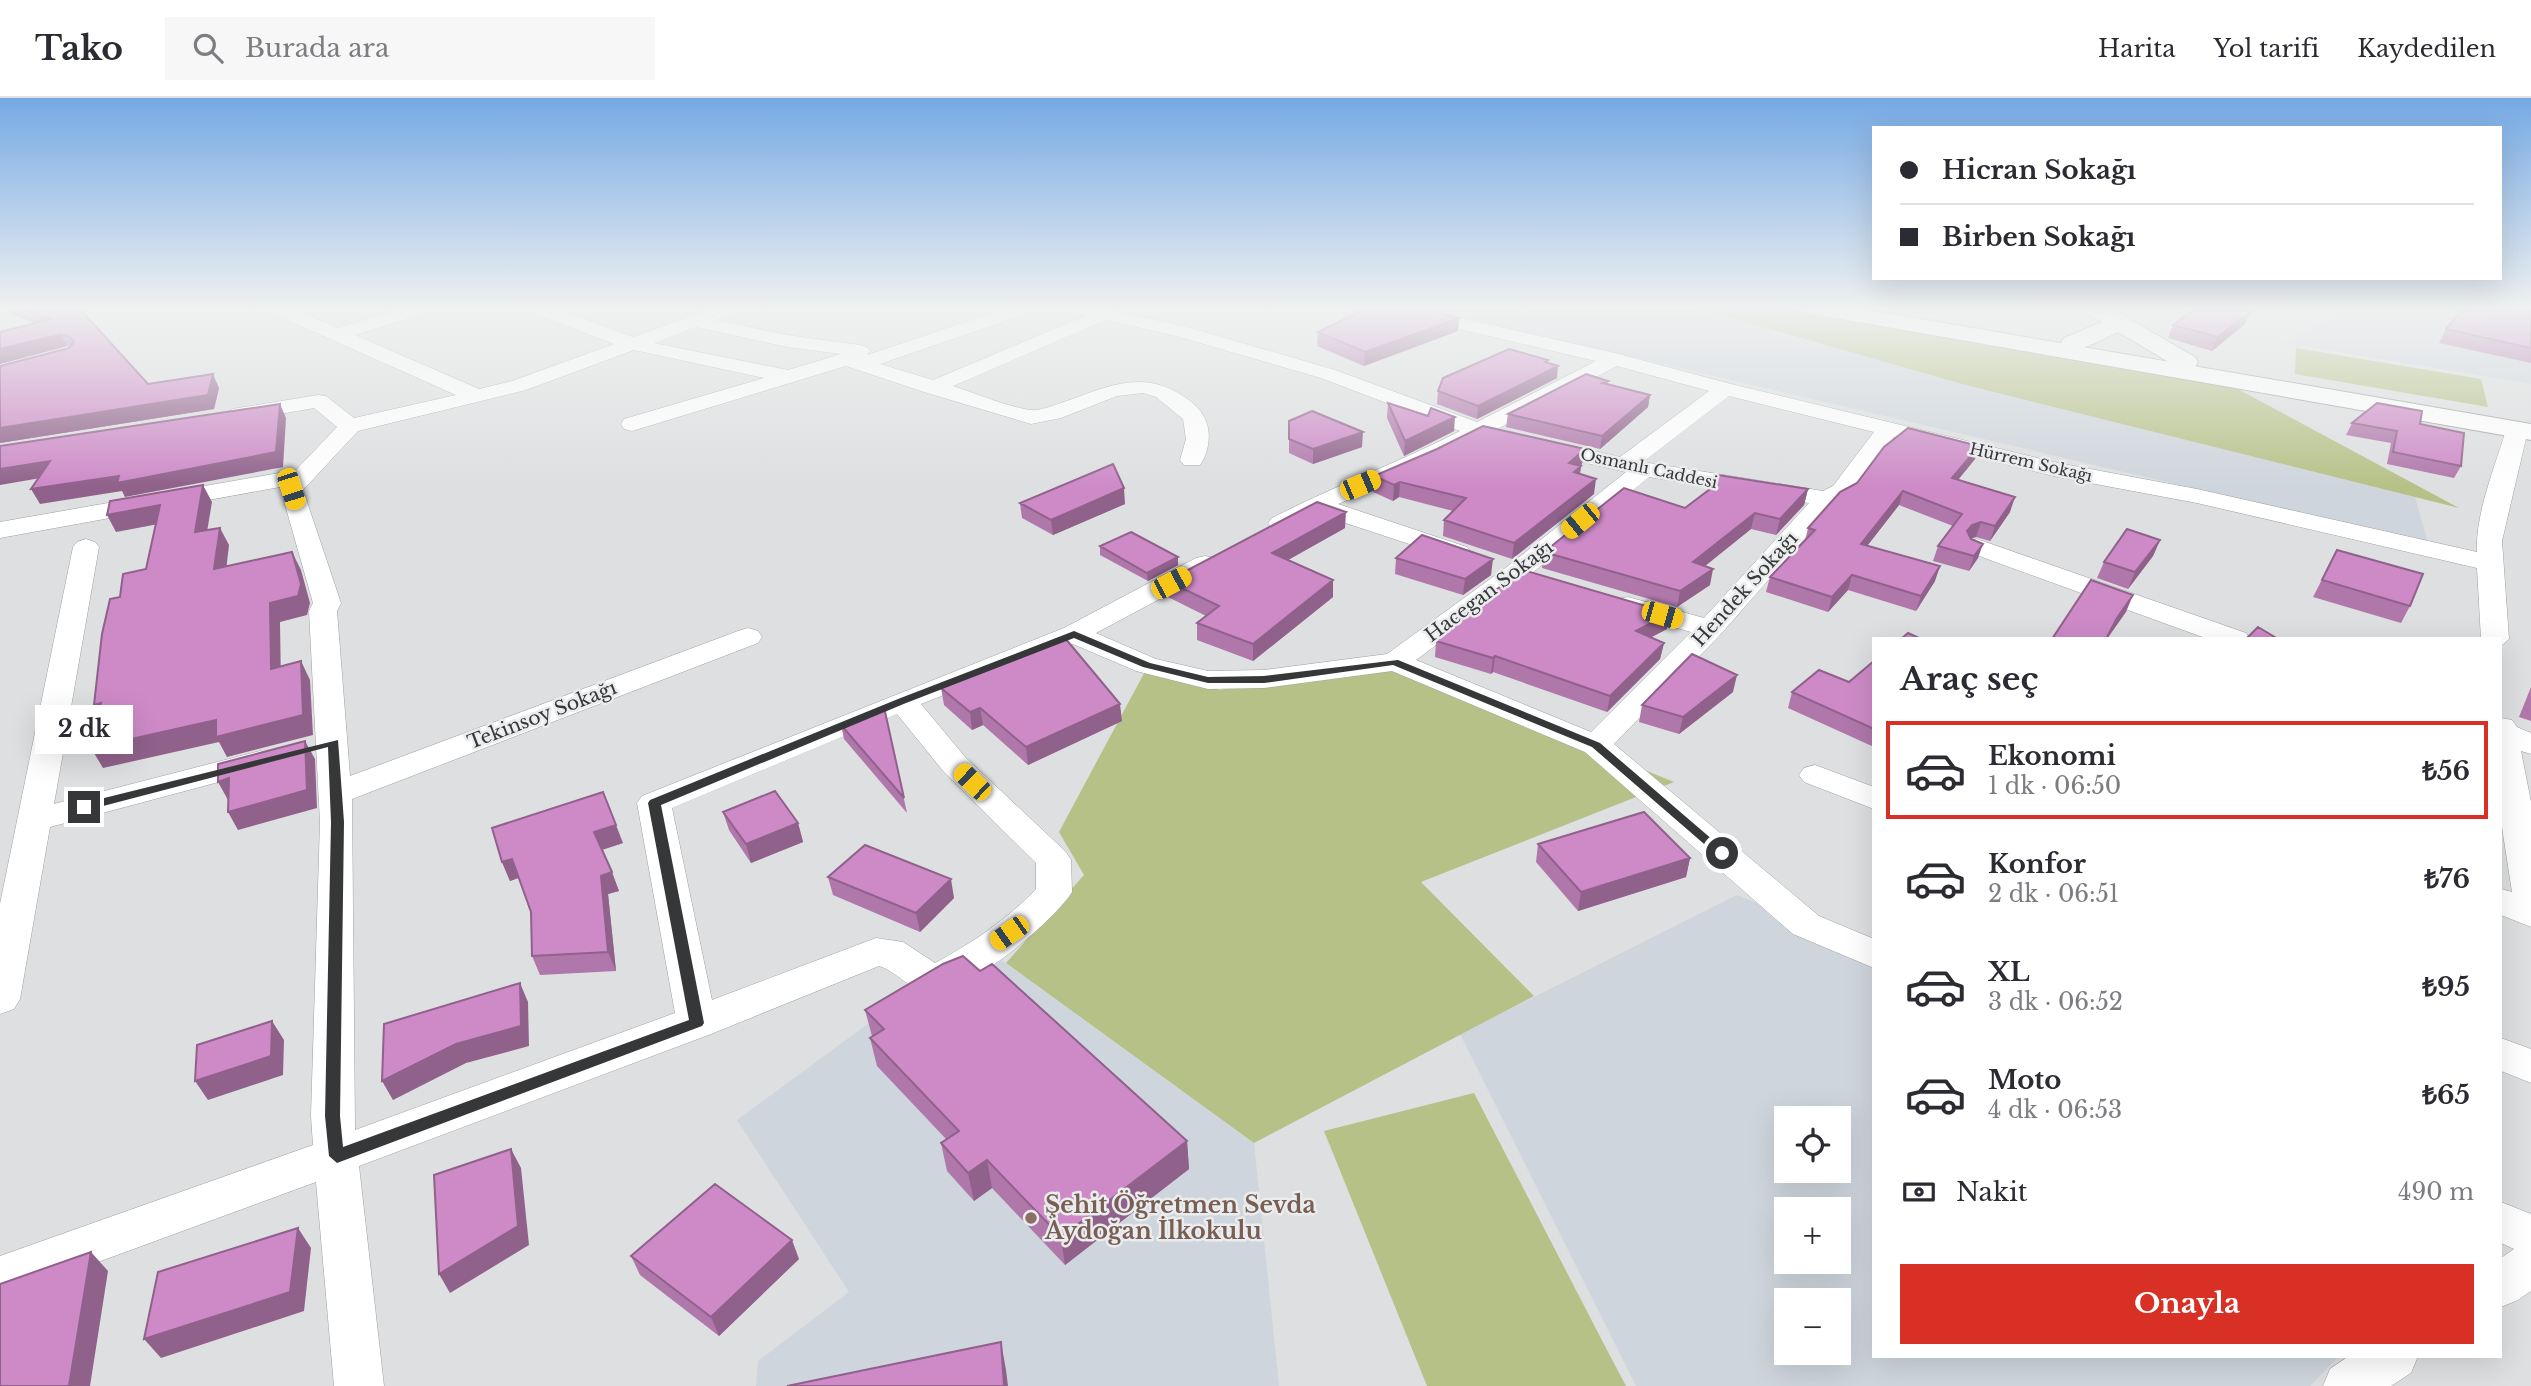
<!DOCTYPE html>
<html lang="tr">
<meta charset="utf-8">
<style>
:root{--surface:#fff;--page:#f7f7f7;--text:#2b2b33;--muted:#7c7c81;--line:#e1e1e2;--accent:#d93025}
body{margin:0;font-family:"Libre Baskerville",serif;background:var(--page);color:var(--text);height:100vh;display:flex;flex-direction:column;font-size:26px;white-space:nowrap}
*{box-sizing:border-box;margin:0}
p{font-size:23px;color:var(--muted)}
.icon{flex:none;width:38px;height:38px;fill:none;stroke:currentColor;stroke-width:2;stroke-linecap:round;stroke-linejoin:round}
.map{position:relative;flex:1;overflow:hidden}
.details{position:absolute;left:1872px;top:539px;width:630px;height:721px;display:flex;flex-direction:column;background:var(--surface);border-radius:0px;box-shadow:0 7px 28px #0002}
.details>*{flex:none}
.top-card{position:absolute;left:1872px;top:28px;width:630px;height:154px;border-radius:0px;box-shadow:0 7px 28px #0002;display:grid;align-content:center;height:154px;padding:0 28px;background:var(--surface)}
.fabs{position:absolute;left:1774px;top:1008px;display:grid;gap:14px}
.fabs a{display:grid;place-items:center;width:77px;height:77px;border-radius:0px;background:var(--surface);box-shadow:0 7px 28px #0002;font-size:35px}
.end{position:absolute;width:32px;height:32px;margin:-16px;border:9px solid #363738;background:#fff;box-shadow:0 0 0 4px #fff}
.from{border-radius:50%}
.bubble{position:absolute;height:49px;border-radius:0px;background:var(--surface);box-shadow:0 7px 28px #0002;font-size:23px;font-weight:700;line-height:49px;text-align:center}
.car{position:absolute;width:21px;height:42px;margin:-21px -10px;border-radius:9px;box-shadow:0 0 5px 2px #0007;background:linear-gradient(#f5c518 24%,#345 0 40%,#f5c518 0 76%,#345 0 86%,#f5c518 0)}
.top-card b{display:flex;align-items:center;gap:24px;height:66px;font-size:26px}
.top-card b+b{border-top:2px solid var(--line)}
.top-card i{width:18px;height:18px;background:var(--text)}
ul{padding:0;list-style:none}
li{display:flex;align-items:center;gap:21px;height:98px;margin:0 14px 10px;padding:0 14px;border:4px solid transparent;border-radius:0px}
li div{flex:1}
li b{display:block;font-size:26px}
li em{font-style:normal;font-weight:700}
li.selected{border-color:var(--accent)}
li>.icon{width:63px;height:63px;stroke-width:1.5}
h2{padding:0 28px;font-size:32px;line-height:84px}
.pay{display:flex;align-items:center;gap:18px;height:77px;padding:0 28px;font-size:26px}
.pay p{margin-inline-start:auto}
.button{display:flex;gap:14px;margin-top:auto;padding:14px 28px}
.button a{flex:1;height:80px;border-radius:0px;background:var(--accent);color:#fff;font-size:28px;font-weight:700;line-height:80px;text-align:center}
header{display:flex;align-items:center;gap:42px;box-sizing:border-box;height:98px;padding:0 35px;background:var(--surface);border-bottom:2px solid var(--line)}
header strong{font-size:33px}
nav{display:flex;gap:38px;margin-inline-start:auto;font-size:24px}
.search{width:490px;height:63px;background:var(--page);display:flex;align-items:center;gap:18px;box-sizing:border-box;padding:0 24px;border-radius:0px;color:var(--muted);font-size:26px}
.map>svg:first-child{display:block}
.built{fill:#ced5dc;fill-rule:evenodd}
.green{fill:#b6c187}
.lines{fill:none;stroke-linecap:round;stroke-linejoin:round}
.minor-casing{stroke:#9fa1a2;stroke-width:1}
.tertiary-casing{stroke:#9fa1a2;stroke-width:2}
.secondary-casing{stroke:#9fa1a2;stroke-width:2}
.minor{fill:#fff;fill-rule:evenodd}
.tertiary{fill:#fff;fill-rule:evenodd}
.secondary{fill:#fff;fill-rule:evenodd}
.wall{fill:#b077ab}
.shaded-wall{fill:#90618b}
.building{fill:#cd8ac7;stroke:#90618b;stroke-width:2}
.route{fill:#363738}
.education-dot{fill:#8d6e63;stroke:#eaeced;stroke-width:2.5}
.labels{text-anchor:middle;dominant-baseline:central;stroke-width:5;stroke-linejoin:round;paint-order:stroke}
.far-street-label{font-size:16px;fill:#363738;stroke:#eaeced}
.street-label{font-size:19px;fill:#363738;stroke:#eaeced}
.near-education-label{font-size:23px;font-weight:bold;fill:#785e54;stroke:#eaeced;text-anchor:start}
</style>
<header>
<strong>Tako</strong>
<div class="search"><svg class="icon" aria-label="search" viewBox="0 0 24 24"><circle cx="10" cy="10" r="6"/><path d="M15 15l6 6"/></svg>Burada ara</div>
<nav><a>Harita</a><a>Yol tarifi</a><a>Kaydedilen</a></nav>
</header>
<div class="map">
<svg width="2531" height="1288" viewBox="0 0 2531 1288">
<rect width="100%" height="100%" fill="#dddfe0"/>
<!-- built -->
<path class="built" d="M1431,209h262l269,77 453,113 13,46 -992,-232z
M2305,209h226v77l-246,-41 52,-28z
M1737,797l137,56v405h465l-29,30h-674l-176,-352zM1787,1020h52v53h-52zM1787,1111h52v53h-52zM1787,1202h52v53h-52z
M978,845l276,200 25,243h-523l2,-25 91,-69 -112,-172z"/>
<!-- green -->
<path class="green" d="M1693,209h95l448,81 223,120 -497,-124z
M2296,250l185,31 7,28 -193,-33z
M1376,562l298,122 -253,100 113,114 -280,147 -248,-180 78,-88 -25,-43 90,-168 71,26z
M1474,995l133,257 19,36h-199l-103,-255z"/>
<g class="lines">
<defs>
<path id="minor" d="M265,209h24l49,21 68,-21h27l-2,4 -76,24 124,54 33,-8 102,-37 -86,-33 -2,-4h25l82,30 83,-30h25l-2,4 -23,9 71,15 73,10 7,2 3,4 -3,4 143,-48h26l-2,4 -154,53 53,16 152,-64 -20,-5 -2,-4h33l91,20 148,43 142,52 119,-61 -180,-42 -10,-12h19l4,4 186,42 116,31 327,79 139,26 280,63c-2,-37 18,-86 29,-122l3,-5h16l3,5 -26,111 7,98 -8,7v-7h-20l-4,-71 -280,-65 -139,-26 -164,-40 -43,59 -16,8 -115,131 -106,109 205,172 55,23v29l-81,-34 -208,-182 -193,-81 -128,17 -56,1 -72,-18 -63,-27 -152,60 45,54 100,94 5,8 1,32c-16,27 -104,101 -136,100 -31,-2 -34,-18 -57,-26l-168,68 -352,132 25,220h-50l-18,-204 -316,116v-42l313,-111 -2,-29 9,-294 -11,-211 4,-8 -33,-116 -280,51v-16l296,-52 41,-43 -23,-19 -74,13 -8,-2 -3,-5 3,-5 86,-14 8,1 28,22 102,-23 -189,-84zM1106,222l70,16 145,42 139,53c-62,32 -126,55 -188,87l-4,5 4,5 9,3 9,-3 28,-14 140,46 9,-3 4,-5 -4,-5 -129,-43 97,-42 182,-96 92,25 -89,66 -78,-18 -8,2 -3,5 3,5 92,21 -118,94 -121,88 -123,16 -56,1 -52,-12 -60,-26 118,-63 4,-6 -4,-6 -9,-2 -9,2 -132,70 -422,168 -5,7 38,210 -320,117 -3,-331 406,-156 4,-6 -4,-6 -10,-3 -10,3 -388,145 -13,-165 4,-8 -38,-113 55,-59 168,-41 108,-40 130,28 -140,41 -3,5 3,5 8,2 214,-65 78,26 107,32 30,-6 56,-22 26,-3 13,4 27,22 3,20 -6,21 4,5h16c8,-11 11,-28 7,-41 -4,-13 -13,-21 -24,-28 -42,-28 -79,-8 -122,7 -9,3 -21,8 -31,7 -25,-4 -52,-16 -77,-24zM696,229l91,20 54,7 -53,16 -134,-27zM1729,298l145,36 -41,54 -10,5 -180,-29zM1649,379l160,26 -105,115 -76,-21 -10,2 -4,6 4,6 73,21 -100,100 -175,-72 110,-82zM897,616l47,58 92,91v26c-28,30 -65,55 -101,74l-32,-21 -27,-4 -164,62 -40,-192z
M86,441l9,3 4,5 -45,257 206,-53 11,3 5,7 -5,7 -221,59 -30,172 -6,10 -14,5v-110l73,-357 4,-5z
M1977,441l269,94 4,6h-42l-240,-87 -4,-5 4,-5z
M2501,620l11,2 5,7 14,6v21l-10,-3 10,51v125l-30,-12v-26l11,3 -11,-71z
M1815,667l59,22v22l-70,-27 -5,-7 5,-7z
M2501,940l30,11v34l-30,-12z
M2501,1104l30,12v77l-13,9 -17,7v-49l13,-9 -13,-6z
M2349,1258h69l-7,17 -20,13h-68l7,-17z"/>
<path id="tertiary" d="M2081,209h27l87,50 3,5 -3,5 -9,2 -9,-2 -59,-35c-16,7 -36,21 -54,16l-3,-5 3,-5 38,-16 -18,-10z"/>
<path id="secondary" d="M1802,209h49l680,117v16l-718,-126 -8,-2z"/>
</defs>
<!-- minor casing -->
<use href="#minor" class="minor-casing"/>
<!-- tertiary casing -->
<use href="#tertiary" class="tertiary-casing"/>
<!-- secondary casing -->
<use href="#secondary" class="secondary-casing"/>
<!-- minor -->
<use href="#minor" class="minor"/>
<!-- tertiary -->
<use href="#tertiary" class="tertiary"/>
<!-- secondary -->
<use href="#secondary" class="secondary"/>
</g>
<!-- wall -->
<path class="wall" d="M7,209h71l70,77 71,4 -5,21 -214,34 70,-96 -3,-1 -67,18v-32l35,-9 -24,-9z
M2458,209h73v56l-92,-20 7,-14 17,-21z
M2245,226l-33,27 -44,-13 5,-13z
M1458,233l-94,35 -47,-20 1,-14z
M1548,265l9,15 -80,41 -40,-15 1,-13z
M1608,283l-1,3 43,11 -2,12 -48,42 -94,-22 2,-13z
M1388,305l66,28 -50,25 -17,-38z
M1289,323l73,26 -49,17 -24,-11z
M2352,325l68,1 41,42 -7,12 -67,-14 4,-21 -45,-8z
M1979,348l-4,13 -17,21 52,32 -20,29 -14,-4 -5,1 7,20 -9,13 -36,-10 5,-15 15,-20 -54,-21 -32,41 68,35 -19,30 -68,-21 -20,22 -62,-20 4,-15 35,-36 3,-13z
M1582,366l-1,2 -1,8 14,20 -82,65 -69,-23 1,-16 9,-9 -54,-14 -6,4 -20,-9 1,-16z
M1710,391h98l-4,16 -28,30 -25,-6 -46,37 5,19 -33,22 -135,-39 2,-16 141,-44z
M1020,405l105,1 -72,31 -31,-17z
M1345,430l-57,32 45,20v17l-80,64 -56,-21v-17l9,-7 -38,-19 -1,-16z
M2160,442l-7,16 -25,33 -31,-11 7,-16z
M1100,448l78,19 -30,16 -48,-26z
M2337,452l73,56 -9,17 -88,-26z
M1396,460l95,17 -28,20 -68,-21z
M1667,531l-16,8 13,6 -4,16 -53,53 -114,-40 -2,2 -56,-17 1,-16z
M1874,563v86l-86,-39 4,-16 57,-10z
M2531,589v34l-12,-4z
M941,590l181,33 -94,44 -45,-40 -11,5 -28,-25z
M1733,594l-54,42 -40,-12 3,-17z
M884,609l23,106 -63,-74 -3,-14z
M723,714l75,11 5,19 -52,21 -22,-33z
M623,745l-21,7 17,41 -11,3 8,77 -76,4 -8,-19 -1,-44 -12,-34 -9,3 -8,-19z
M1538,746l152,14 -4,19 -108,34 -42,-49z
M828,779l126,21 -34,34 -87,-37z
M980,873l207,170 2,28 -124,96 -73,-77 -18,13 -27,-30 -6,-28 5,-4 -69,-73 -7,-28 2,-2 -7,-26z
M631,1158l168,3 -80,77 -79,-61z"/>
<!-- shaded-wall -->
<path class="shaded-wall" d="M2251,213l-6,13 -33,27 6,-14z
M1459,220l-1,13 -94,35 1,-14z
M61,236l6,12 -67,18v-15z
M1548,262l-1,11 11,-5 -1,12 -80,41 1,-13z
M213,276l6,14 -5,21 -214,34v-15z
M1650,297l-2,12 -48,42 2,-13z
M280,306l6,14 -3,49 -158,30 -3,-6 -82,13 -9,-15z
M1455,319l-1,14 -50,25 1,-15z
M1363,334l-1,15 -49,17v-15z
M1979,348l-4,13 -27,33 4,-14z
M1585,351l-3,15 -5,5 4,-3 -2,15 -10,-18z
M50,363l8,14 -58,10v-16z
M1596,381l-2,15 -82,65 2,-16z
M1400,384l-1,15 -6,4 1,-16z
M203,387l9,17 -8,48 -9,-18z
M1124,390l1,16 -72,31 -2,-15z
M1808,391l-4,16 -28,30 4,-16z
M1903,393l-4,14 -42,54 4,-15z
M2015,399l-5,15 -20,29 5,-15z
M160,407l9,17 -53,10 -9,-17z
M1346,414l-1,16 -73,41v-16z
M1755,415l-4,16 -61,49 3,-16z
M1981,424l-5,15 -9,3v-9l5,-6z
M220,430l9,17 -5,43 -10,-19z
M2160,442l-7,16 -25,33 7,-17z
M1983,446l-5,14 -9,13 5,-15z
M292,454l9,18 9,33 -3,12 -27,7 1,66 -10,-19 -1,-66z
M1178,459v8l-30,16 -1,-8z
M1493,461l-2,16 -28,20 2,-16z
M1940,468l-5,15 -19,30 5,-15z
M1713,471l-3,16 -33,22 3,-16z
M1852,477l-4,15 -20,22 4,-15z
M1333,482v17l-80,64v-17z
M2133,497l-7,17 -19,27h-1l11,-21z
M1670,515l-3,16 -34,18 3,-16z
M1664,545l-4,16 -53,53 3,-16z
M1495,558l-2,16 -2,2 2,-16z
M301,563l9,19 3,55 -86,22 -8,-15 -116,26 -12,-20z
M1737,577l-4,17 -54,42 4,-17z
M101,605l5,22 -12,-20z
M1120,606l2,17 -94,44 -2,-18z
M980,610l3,17 -11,5 -2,-18z
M305,643l10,18 2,49 -79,22 -10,-18z
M229,680l-1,22 -10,-18z
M798,725l5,19 -52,21 -5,-19z
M616,727l7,18 -22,7 -7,-18z
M1690,760l-4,19 -108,34 3,-19z
M512,761l8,18 -10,4 -8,-19z
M612,774l7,19 -11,3 8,77 -8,-19 -7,-76z
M951,781l3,19 -34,34 -4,-19z
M520,885l8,19 1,44 -63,17 -73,37 -11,-19 74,-37z
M272,923l12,19 -1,35 -75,25 -13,-19z
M1187,1043l2,28 -124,96 -4,-28z
M511,1051l10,19 8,77 -79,48 -11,-19z
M987,1062l5,28 -18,13 -6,-28z
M298,1130l13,20 -7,63 -143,47 -17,-19z
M792,1142l7,19 -80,77 -8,-19z
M91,1154l17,19 -18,115h-21z
M1001,1244l5,28 2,16h-4z"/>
<!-- building -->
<path class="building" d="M18,209h60l70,77 65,-10 -5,21 -208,33v-62l69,-18 5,-6 -4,-5 -9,-3 -61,15v-17l51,-13z
M1369,209h47l43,11 -94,34 -47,-20z
M2197,209h37l17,4 -33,26 -45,-12z
M2464,209h67v41l-85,-19z
M1509,251l39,11 -3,2 13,4 -80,40 -40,-15 5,-13z
M1586,276l22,7 -5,2 47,12 -48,41 -94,-22z
M1388,305l40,13 3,-8 24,9 -50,24z
M2377,305l45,8 -2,13 44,9 -3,33 -68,-14 4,-21 -45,-8z
M280,306l-4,48 -159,31 2,-7 -88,13 19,-28 -50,8v-23z
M1312,313l51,21 -50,17 -24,-10v-18z
M1483,328l102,23 -16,14 12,3 -7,6 22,7 -82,64 -70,-23 22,-22 -66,-16 -6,3 -20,-9 63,-27z
M1908,330l71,18 -27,32 63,19 -20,29 -14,-4 -9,3 -5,6 4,8 12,5 -9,12 -36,-10 24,-32 -59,-23 -42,53 79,22 -19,30 -69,-21 -20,22 -62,-20 45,-47 -7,-2 32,-36 17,-9 27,-36z
M1113,366l11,24 -73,32 -31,-17z
M1718,377l90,14 -28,30 -25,-6 -62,49 20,7 -33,22 -136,-39 80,-64 61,20 25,-19z
M203,387l-8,47 25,-4 -6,41 78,-17 9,32 -3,12 -28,7 1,66 30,-8 2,54 -87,22v-17l-125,28 10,-45 -7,2 8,-71 8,-35 10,-2 3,-23 23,-5 14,-64 -53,10 3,-14z
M1317,404l29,10 -74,41 61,27 -80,64 -56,-21 22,-17 -52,-25z
M2127,431l33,11 -25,32 -31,-10z
M1131,434l47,25 -31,16 -47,-27z
M1422,437l71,24 -28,20 -69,-21z
M2337,452l86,24 -13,32 -88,-26z
M1523,472l147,43 -34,18 28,12 -54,53 -115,-40 -2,2 -57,-17 20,-22z
M2091,482l42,15 -16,23 -11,21h-54z
M2258,529l20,12h-32z
M1908,535l13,6h-20z
M1065,540l55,66 -94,43 -46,-39 -10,4 -29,-24z
M1692,556l45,21 -54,42 -41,-12z
M1874,563v68l-82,-37 27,-22 30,12z
M884,609l20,91 -63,-73z
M305,643l2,49 -79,22 1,-34 -11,4v-18z
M775,693l23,32 -52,21 -23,-32z
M603,694l13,33 -22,7 18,40 -11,4 7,76 -76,4 -1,-44 -19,-53 -10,3 -10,-34z
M1644,714l46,46 -109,34 -43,-48z
M865,747l86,34 -35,34 -88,-36z
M963,858l17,15 12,-7 195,177 -126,96 -74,-77 -19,13 -27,-30 18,-12 -89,-93 14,-9 -19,-19 78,-46z
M520,885l1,43 -65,18 -74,37 2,-57z
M272,923l-1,35 -76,25 2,-36z
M511,1051l7,77 -79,48 -5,-99z
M715,1086l77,56 -81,77 -80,-61z
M298,1130l-8,64 -146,47 14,-67z
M91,1154l-22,134h-69v-102z
M1001,1244l3,44h-217z"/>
<!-- sky -->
<linearGradient id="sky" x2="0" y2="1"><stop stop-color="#75a9e4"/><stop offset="0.54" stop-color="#f0f1f1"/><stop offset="1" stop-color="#f0f1f1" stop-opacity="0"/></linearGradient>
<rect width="2531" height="389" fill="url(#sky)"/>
<!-- route -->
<path class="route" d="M1074,533l76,32 58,14 56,-1 134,-16 202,83 128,110 -6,4 -4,-1 -126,-109 -199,-82 -129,18h-56l-65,-16 -69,-29 -168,65 -245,102 43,218 -2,3 -365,137 -8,-7 -4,-40 6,-294 -3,-75 -244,64 -6,-4 6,-4 254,-63 6,82 -4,294 3,31 346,-127 -41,-217 2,-3 248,-101z"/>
<!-- markers -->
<circle class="education-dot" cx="1031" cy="1120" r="7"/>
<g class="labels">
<!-- far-street labels -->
<g class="far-street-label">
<text transform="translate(2031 364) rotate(13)">Hürrem Sokağı</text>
<text transform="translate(1649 370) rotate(12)">Osmanlı Caddesi</text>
</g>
<!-- street labels -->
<g class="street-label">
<text transform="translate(1745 491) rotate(-48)">Hendek Sokağı</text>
<text transform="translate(1489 493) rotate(-37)">Hacegan Sokağı</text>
<text transform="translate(542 617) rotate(-21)">Tekinsoy Sokağı</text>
</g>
<!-- near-education labels -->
<g class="near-education-label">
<text x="1045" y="1107">Şehit Öğretmen Sevda<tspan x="1045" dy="26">Aydoğan İlkokulu</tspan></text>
</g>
</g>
</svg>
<div class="fabs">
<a><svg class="icon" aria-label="locate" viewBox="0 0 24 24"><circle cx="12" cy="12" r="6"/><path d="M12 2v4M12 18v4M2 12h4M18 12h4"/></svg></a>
<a>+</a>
<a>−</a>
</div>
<i class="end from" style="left:1722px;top:755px"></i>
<i class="end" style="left:84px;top:709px"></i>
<div class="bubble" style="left:35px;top:607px;width:98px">2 dk</div>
<i class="car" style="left:1360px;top:387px;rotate:67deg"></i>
<i class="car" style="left:291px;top:391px;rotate:162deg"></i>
<i class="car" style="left:1580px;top:423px;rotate:231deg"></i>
<i class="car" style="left:1171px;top:485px;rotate:62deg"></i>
<i class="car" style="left:1662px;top:517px;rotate:106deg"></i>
<i class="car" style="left:972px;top:684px;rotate:314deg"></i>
<i class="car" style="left:1009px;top:835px;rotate:235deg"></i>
<div class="top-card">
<b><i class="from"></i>Hicran Sokağı</b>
<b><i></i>Birben Sokağı</b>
</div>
<section class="details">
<h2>Araç seç</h2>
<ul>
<li class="selected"><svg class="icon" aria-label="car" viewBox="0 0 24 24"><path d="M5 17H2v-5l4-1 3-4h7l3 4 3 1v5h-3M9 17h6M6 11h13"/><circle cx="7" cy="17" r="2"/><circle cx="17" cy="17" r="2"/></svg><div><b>Ekonomi</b><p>1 dk · 06:50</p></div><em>₺56</em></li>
<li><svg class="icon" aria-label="car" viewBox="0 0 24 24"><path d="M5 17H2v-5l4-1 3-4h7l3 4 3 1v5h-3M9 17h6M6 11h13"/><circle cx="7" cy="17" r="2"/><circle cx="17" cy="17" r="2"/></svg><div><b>Konfor</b><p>2 dk · 06:51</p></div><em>₺76</em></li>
<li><svg class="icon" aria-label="car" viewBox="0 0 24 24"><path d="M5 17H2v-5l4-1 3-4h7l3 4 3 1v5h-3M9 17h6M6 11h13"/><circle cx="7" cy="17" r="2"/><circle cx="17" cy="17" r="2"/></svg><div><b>XL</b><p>3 dk · 06:52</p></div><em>₺95</em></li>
<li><svg class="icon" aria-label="car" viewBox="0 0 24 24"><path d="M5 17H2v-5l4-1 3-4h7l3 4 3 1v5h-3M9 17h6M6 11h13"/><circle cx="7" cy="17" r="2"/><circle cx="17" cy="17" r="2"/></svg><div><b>Moto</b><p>4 dk · 06:53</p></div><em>₺65</em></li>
</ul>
<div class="pay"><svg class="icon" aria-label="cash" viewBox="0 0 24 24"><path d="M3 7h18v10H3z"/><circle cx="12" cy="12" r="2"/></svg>Nakit<p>490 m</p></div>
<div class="button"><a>Onayla</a></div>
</section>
</div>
